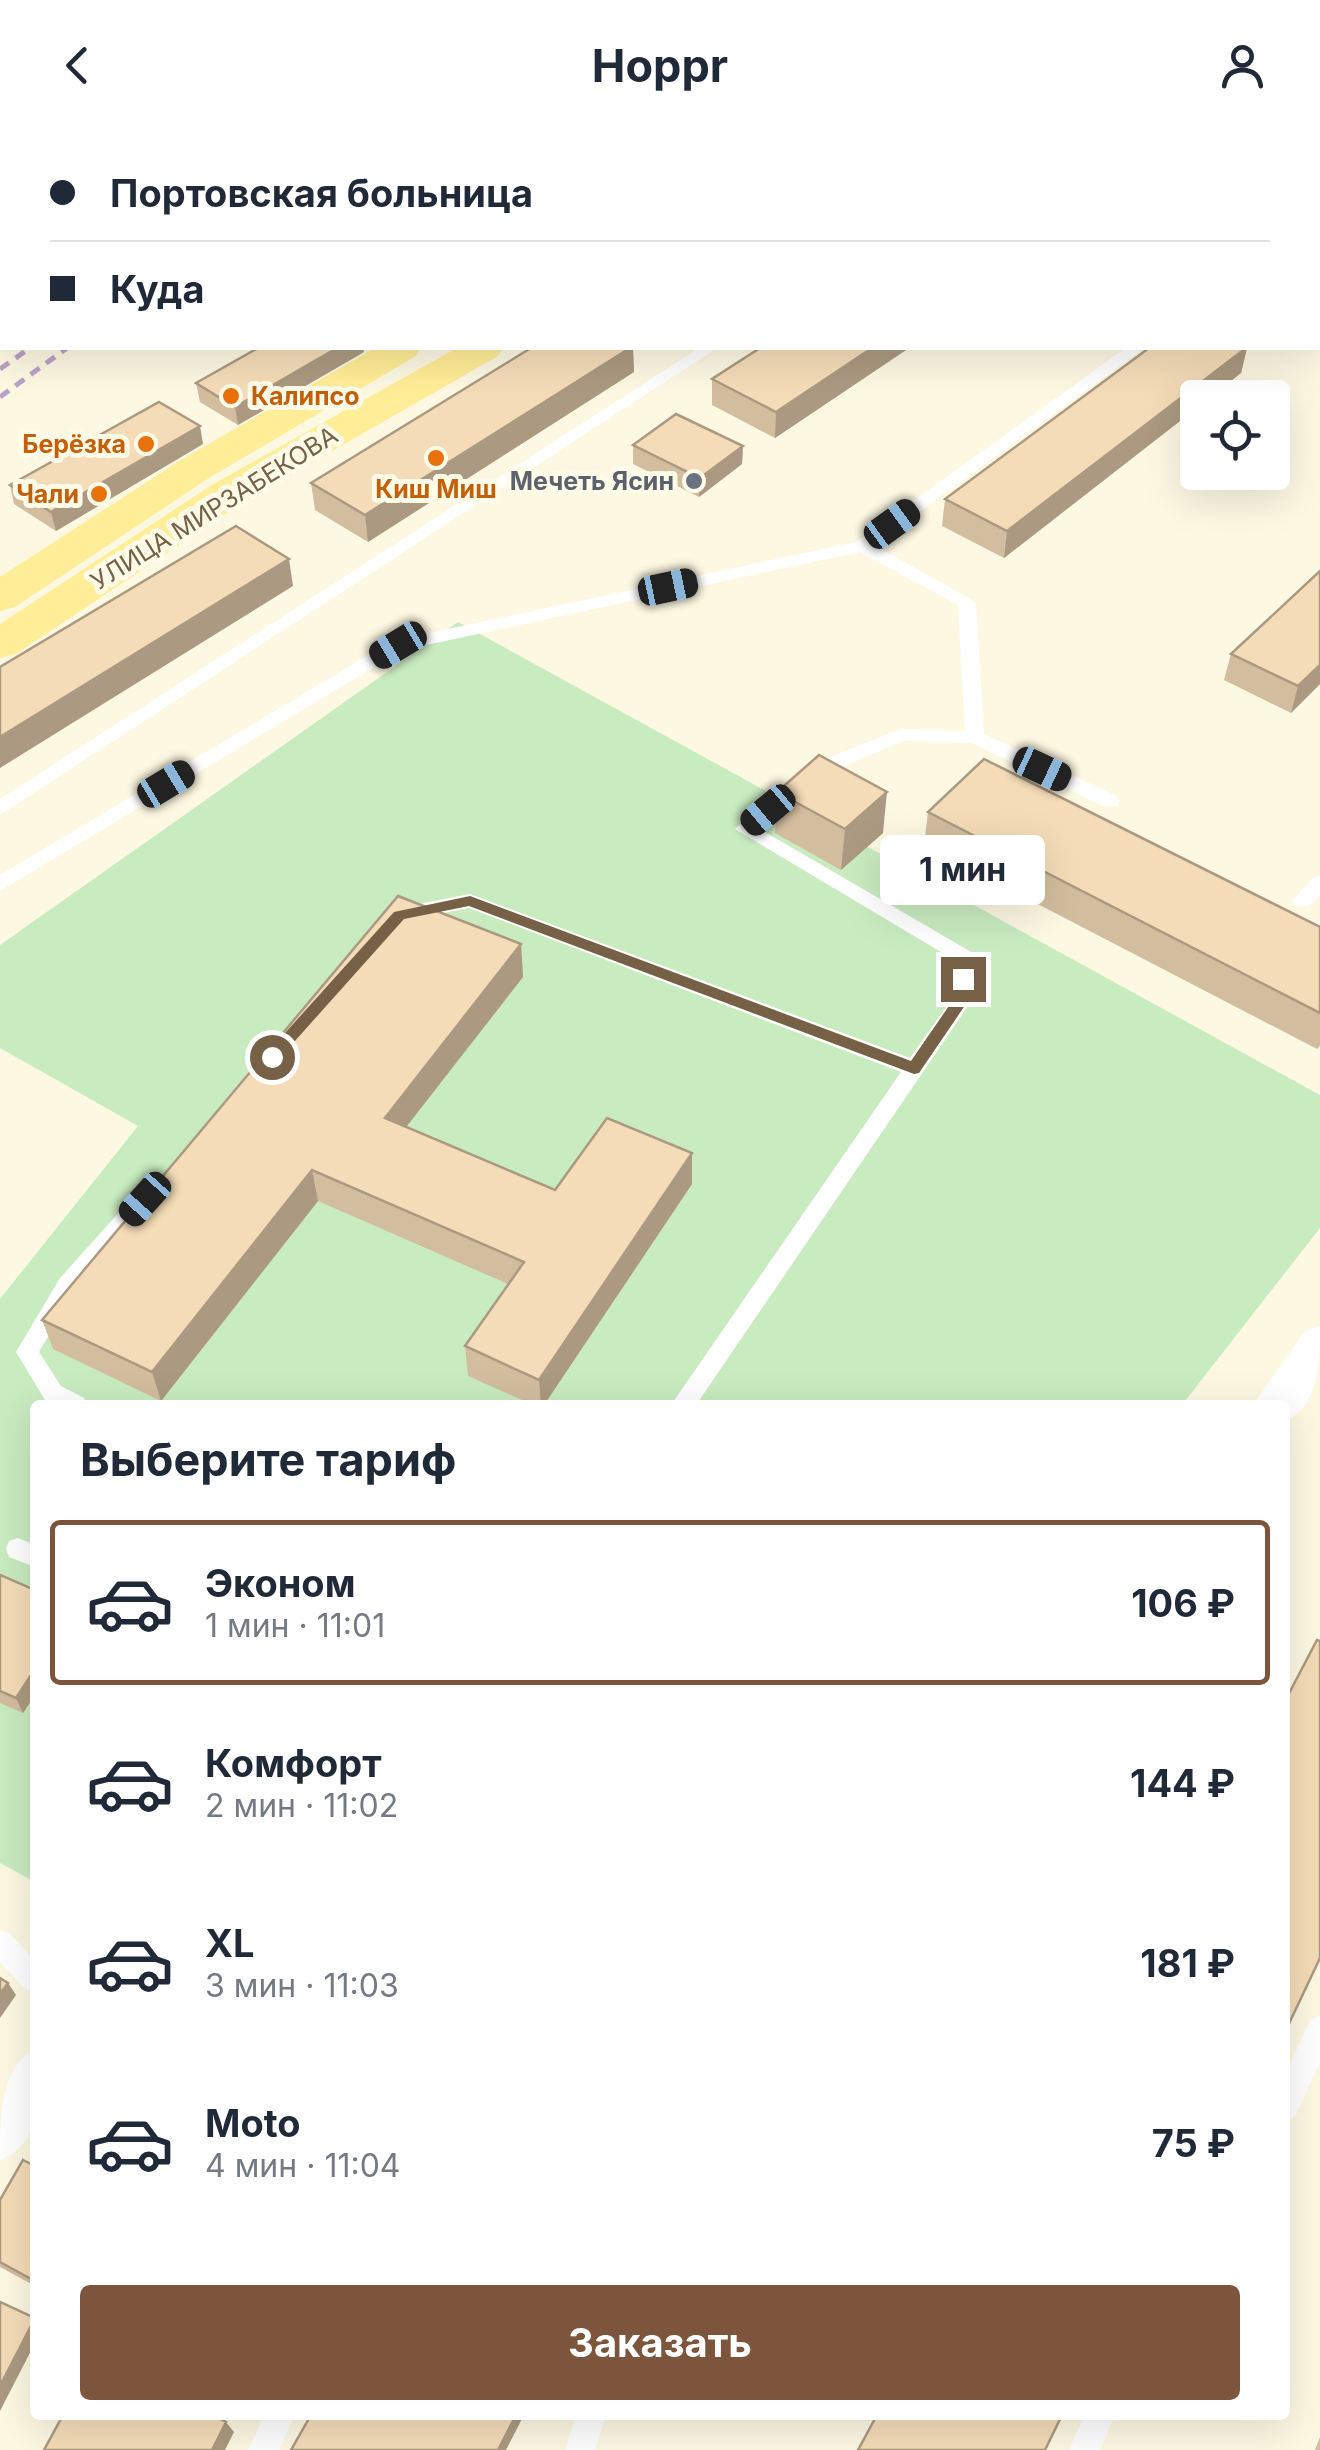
<!DOCTYPE html>
<html lang="ru">
<meta charset="utf-8">
<style>
:root{--surface:#fff;--page:#f6f6f7;--text:#1f2937;--muted:#747a83;--line:#e0e1e3;--accent:#7c553c}
body{margin:0;font-family:Inter,sans-serif;background:var(--page);color:var(--text);height:100vh;display:flex;flex-direction:column;font-size:38px;white-space:nowrap}
*{box-sizing:border-box;margin:0}
p{font-size:32px;color:var(--muted)}
.icon{flex:none;width:55px;height:55px;fill:none;stroke:currentColor;stroke-width:2;stroke-linecap:round;stroke-linejoin:round}
.map{position:relative;flex:1;overflow:hidden}
.side{position:absolute;left:30px;top:1270px;width:1260px;height:1020px;display:flex;flex-direction:column;background:var(--surface);border-radius:10px;box-shadow:0 10px 40px #0002}
.side>*{flex:none}
.guide{position:absolute;left:0px;top:0px;width:1320px;height:220px;box-shadow:0 10px 40px #0002;display:grid;align-content:center;height:220px;padding:0 50px;background:var(--surface)}
.buttons{position:absolute;left:1180px;top:250px;display:grid;gap:20px}
.buttons a{display:grid;place-items:center;width:110px;height:110px;border-radius:10px;background:var(--surface);box-shadow:0 10px 40px #0002;font-size:50px}
.end{position:absolute;width:45px;height:45px;margin:-22px;border:12px solid #766147;background:#fff;box-shadow:0 0 0 5px #fff}
.from{border-radius:50%}
.bubble{position:absolute;height:70px;border-radius:10px;background:var(--surface);box-shadow:0 10px 40px #0002;font-size:32px;font-weight:700;line-height:70px;text-align:center}
.car{position:absolute;width:30px;height:60px;margin:-30px -15px;border-radius:12px;box-shadow:0 0 8px 2px #0007;background:linear-gradient(#222 24%,#8ab4d8 0 40%,#222 0 76%,#8ab4d8 0 86%,#222 0)}
.guide b{display:flex;align-items:center;gap:35px;height:95px;font-size:38px}
.guide b+b{border-top:2px solid var(--line)}
.guide i{width:25px;height:25px;background:var(--text)}
ul{padding:0;list-style:none}
li{display:flex;align-items:center;gap:30px;height:165px;margin:0 20px 15px;padding:0 30px;border:5px solid transparent;border-radius:10px}
li div{flex:1}
li b{display:block;font-size:38px}
li em{font-style:normal;font-weight:700}
li.on{border-color:var(--accent)}
li>.icon{width:90px;height:90px;stroke-width:1.5}
h2{padding:0 50px;font-size:45px;line-height:120px}
.action{display:flex;gap:20px;margin-top:auto;padding:20px 50px}
.action a{flex:1;height:115px;border-radius:10px;background:var(--accent);color:#fff;font-size:40px;font-weight:700;line-height:115px;text-align:center}
header{display:flex;justify-content:space-between;align-items:center;height:130px;padding:0 50px;background:var(--surface);font-size:45px;font-weight:700}
.map>svg:first-child{display:block}
.green{fill:#c9ebc0}
.lines{fill:none;stroke-linecap:round;stroke-linejoin:round}
.lane{fill:#fff;fill-rule:evenodd}
.street{fill:#fff;fill-rule:evenodd}
.primary{fill:#ffed97;fill-rule:evenodd}
.rail{stroke:#bda0c7;stroke-width:5;stroke-dasharray:11 8;stroke-linecap:butt}
.wall{fill:#d2bd9e}
.shaded-wall{fill:#ab9a81}
.building{fill:#f4dcb8;stroke:#ab9a81;stroke-width:2.5}
.route{fill:#766147}
.food-dot{fill:#e8710a;stroke:#fffbe9;stroke-width:4}
.worship-dot{fill:#6b7280;stroke:#fffbe9;stroke-width:4}
.labels{text-anchor:middle;dominant-baseline:central;stroke-width:10;stroke-linejoin:round;paint-order:stroke}
.far-food-label{font-size:25px;font-weight:bold;fill:#c56008;stroke:#fffbe9;text-anchor:end}
.far-worship-label{font-size:25px;font-weight:bold;fill:#5b616d;stroke:#fffbe9;text-anchor:end}
.far-street-label{font-size:25px;fill:#766147;stroke:#fffbe9}
</style>
<header><svg class="icon" aria-label="back" viewBox="0 0 24 24"><path d="M15 5l-7 7 7 7"/></svg>Hoppr<svg class="icon" aria-label="person" viewBox="0 0 24 24"><circle cx="12" cy="8" r="4"/><path d="M4 21q1-7 8-7t8 7"/></svg></header>
<div class="map">
<svg width="1320" height="2320" viewBox="0 0 1320 2320">
<rect width="100%" height="100%" fill="#fdf8e2"/>
<!-- green -->
<path class="green" d="M458,492l862,473v133l-138,177h-1147v477l-35,-19v-564l138,-173 -138,-78v-103z"/>
<g class="lines">
<!-- lane -->
<path class="lane" d="M699,218h18l-717,467v-16z
M1126,218h18l-270,197 102,57 8,132 133,62 3,5 -3,5h-14l-131,-63 -69,-2 -84,36 -61,51 215,125 3,5 -8,48 -272,399h-25l230,-333 -432,-164 -66,13 -10,-7 10,-7 67,-13 440,164 41,-58 5,-39 -221,-132 70,-62 96,-38 64,2 -7,-126 -98,-53 -457,98 -403,241v-16l392,-234 464,-99z
M1320,746v19l-11,11h-14l-3,-5 21,-23z
M140,1065l11,9 -3,6 -72,80 -37,62 22,34 23,12 4,7h-33l-10,-5 -29,-48 44,-74 72,-80z
M18,1408l17,7v22l-26,-10 -3,-8 3,-8z
M0,1800l10,4 25,26v32l-10,-3 -25,-27z
M1320,1886v46l-25,55 -10,4v-46l25,-55z
M264,2285h31l-16,35h-31z
M576,2285h30l-11,35h-30z
M1084,2285h31l-15,35h-31z"/>
<!-- street -->
<path class="street" d="M70,0h29l1,2h-29z
M770,0h33l1,2h-33z
M1320,1196c0,32 0,81 -35,95v-16h-32l51,-73z
M35,1918c0,44 13,92 -35,112 0,-44 0,-92 35,-112z"/>
<!-- primary -->
<path class="primary" d="M375,218h46l-5,8 -207,122 -194,129 -15,4v-34l181,-117z
M457,218h46l-5,8 -253,145 -229,153 -16,4v-34l215,-141z"/>
<!-- rail -->
<path class="rail" d="M343,2l4,-2
M379,2l5,-2
M0,239l30,-21
M0,267l67,-49"/>
</g>
<!-- wall -->
<path class="wall" d="M990,0h135l-3,2h-135z
M531,218h102l1,24 -266,170 -53,-32 -4,-27z
M760,218h149l-134,90 -63,-33v-26z
M1247,218l-6,25 -43,25v9l-194,151 -62,-32 3,-27z
M364,222l-126,73 -38,-23 -4,-19z
M203,314l-147,87 -42,-27 -4,-19z
M633,315l110,1 -1,18 -43,33 -66,-33z
M1320,441v113l-29,29 -67,-33 7,-26z
M777,662l106,41 -42,37 -66,-37z
M928,682l392,115v119l-3,3 -393,-204z
M521,814l2,33 -117,150 149,63 137,-6 -148,221h-11l-65,-29 -3,-30 43,-62 -190,-83 -157,200 -108,-52 -11,-29z
M0,1445l35,15v105l-12,18 -23,-10z
M35,2036v120l-35,-19v-67z
M1320,2307v13h-5z"/>
<!-- shaded-wall -->
<path class="shaded-wall" d="M1103,0h22l-3,2h-22z
M1225,0h21l-4,2h-20z
M1320,77v15l-2,2v-15z
M337,218h26l1,4 -126,73 -3,-18z
M630,218h3l1,24 -266,170 -3,-27z
M872,218h37l-134,90 1,-26z
M1247,218l-6,25 -31,25h-12v9l-194,151 3,-27z
M200,296l3,18 -147,87 -5,-19z
M743,316l-1,18 -43,33 1,-19z
M289,429l4,27 -293,182v-31z
M1320,535v19l-29,29 7,-27z
M887,662l-4,41 -42,37 4,-41z
M521,814l2,33 -134,172 -4,-31z
M692,1023v31l-148,221h-3l-2,-25z
M312,1040l6,31 -157,200 -9,-29z
M35,1539v26l-12,18 -7,-15z
M8,1853l8,12 -16,23v-24z
M35,2188v25l-35,68v-25z
M516,2285h8l-18,35h-8z
M226,2292l8,10 -9,18h-13z"/>
<!-- building -->
<path class="building" d="M990,0h78l-2,2h-79z
M1174,0h51l-3,2h-52z
M1320,21v27l-2,-1v-24z
M1318,57l2,1v19l-2,2z
M258,218h79l-102,59 -39,-24z
M531,218h99l-265,167 -54,-32z
M760,218h112l-96,64 -64,-33z
M1149,218h97l-239,183 -62,-32z
M159,272l41,24 -149,86 -41,-27z
M676,284l67,32 -43,32 -67,-33z
M236,396l53,33 -289,178v-70z
M1320,441v94l-22,21 -67,-32z
M819,625l68,37 -42,37 -68,-37z
M984,629l336,168v86l-392,-201z
M398,766l123,48 -136,174 170,72 52,-72 85,35 -153,227 -74,-34 59,-84 -212,-92 -160,202 -110,-52z
M0,1445l35,15v79l-19,29 -16,-7z
M1317,1510l3,1v317l-35,74v-331z
M0,1848l8,5 -8,11z
M23,2030l12,6v115l-35,-19v-62z
M0,2172l35,16 -35,68z
M63,2285h150l13,7 -14,28h-168z
M311,2285h205l-18,35h-207z
M877,2285h185l-17,35h-187z"/>
<!-- route -->
<path class="route" d="M470,766l441,165 42,-61 3,-21 7,-5 8,5 -3,22 -49,72 -5,1 -445,-168 -65,13 -127,142h-10v-8l127,-141z"/>
<!-- markers -->
<g class="food-dot">
<circle cx="231" cy="266" r="10"/>
<circle cx="146" cy="314" r="10"/>
<circle cx="436" cy="328" r="10"/>
<circle cx="99" cy="364" r="10"/>
</g>
<circle class="worship-dot" cx="694" cy="351" r="10"/>
<g class="labels">
<!-- far-food labels -->
<g class="far-food-label">
<text x="251" y="266" text-anchor="start">Калипсо</text>
<text x="126" y="314">Берёзка</text>
<text x="436" y="359" text-anchor="middle">Киш Миш</text>
<text x="79" y="364">Чали</text>
</g>
<!-- far-worship labels -->
<g class="far-worship-label">
<text x="674" y="351">Мечеть Ясин</text>
</g>
<!-- far-street labels -->
<g class="far-street-label">
<text transform="translate(214 378) rotate(-32)">УЛИЦА МИРЗАБЕКОВА</text>
</g>
</g>
</svg>
<div class="buttons">
<a><svg class="icon" aria-label="locate" viewBox="0 0 24 24"><circle cx="12" cy="12" r="6"/><path d="M12 2v4M12 18v4M2 12h4M18 12h4"/></svg></a>
</div>
<i class="end from" style="left:272px;top:927px"></i>
<i class="end" style="left:963px;top:849px"></i>
<div class="bubble" style="left:880px;top:705px;width:165px">1 мин</div>
<i class="car" style="left:892px;top:394px;rotate:54deg"></i>
<i class="car" style="left:668px;top:457px;rotate:78deg"></i>
<i class="car" style="left:398px;top:515px;rotate:239deg"></i>
<i class="car" style="left:1042px;top:639px;rotate:115deg"></i>
<i class="car" style="left:166px;top:654px;rotate:59deg"></i>
<i class="car" style="left:768px;top:680px;rotate:230deg"></i>
<i class="car" style="left:145px;top:1069px;rotate:222deg"></i>
<div class="guide">
<b><i class="from"></i>Портовская больница</b>
<b><i></i>Куда</b>
</div>
<section class="side">
<h2>Выберите тариф</h2>
<ul>
<li class="on"><svg class="icon" aria-label="car" viewBox="0 0 24 24"><path d="M5 17H2v-5l4-1 3-4h7l3 4 3 1v5h-3M9 17h6M6 11h13"/><circle cx="7" cy="17" r="2"/><circle cx="17" cy="17" r="2"/></svg><div><b>Эконом</b><p>1 мин · 11:01</p></div><em>106 ₽</em></li>
<li><svg class="icon" aria-label="car" viewBox="0 0 24 24"><path d="M5 17H2v-5l4-1 3-4h7l3 4 3 1v5h-3M9 17h6M6 11h13"/><circle cx="7" cy="17" r="2"/><circle cx="17" cy="17" r="2"/></svg><div><b>Комфорт</b><p>2 мин · 11:02</p></div><em>144 ₽</em></li>
<li><svg class="icon" aria-label="car" viewBox="0 0 24 24"><path d="M5 17H2v-5l4-1 3-4h7l3 4 3 1v5h-3M9 17h6M6 11h13"/><circle cx="7" cy="17" r="2"/><circle cx="17" cy="17" r="2"/></svg><div><b>XL</b><p>3 мин · 11:03</p></div><em>181 ₽</em></li>
<li><svg class="icon" aria-label="car" viewBox="0 0 24 24"><path d="M5 17H2v-5l4-1 3-4h7l3 4 3 1v5h-3M9 17h6M6 11h13"/><circle cx="7" cy="17" r="2"/><circle cx="17" cy="17" r="2"/></svg><div><b>Moto</b><p>4 мин · 11:04</p></div><em>75 ₽</em></li>
</ul>
<div class="action"><a>Заказать</a></div>
</section>
</div>
